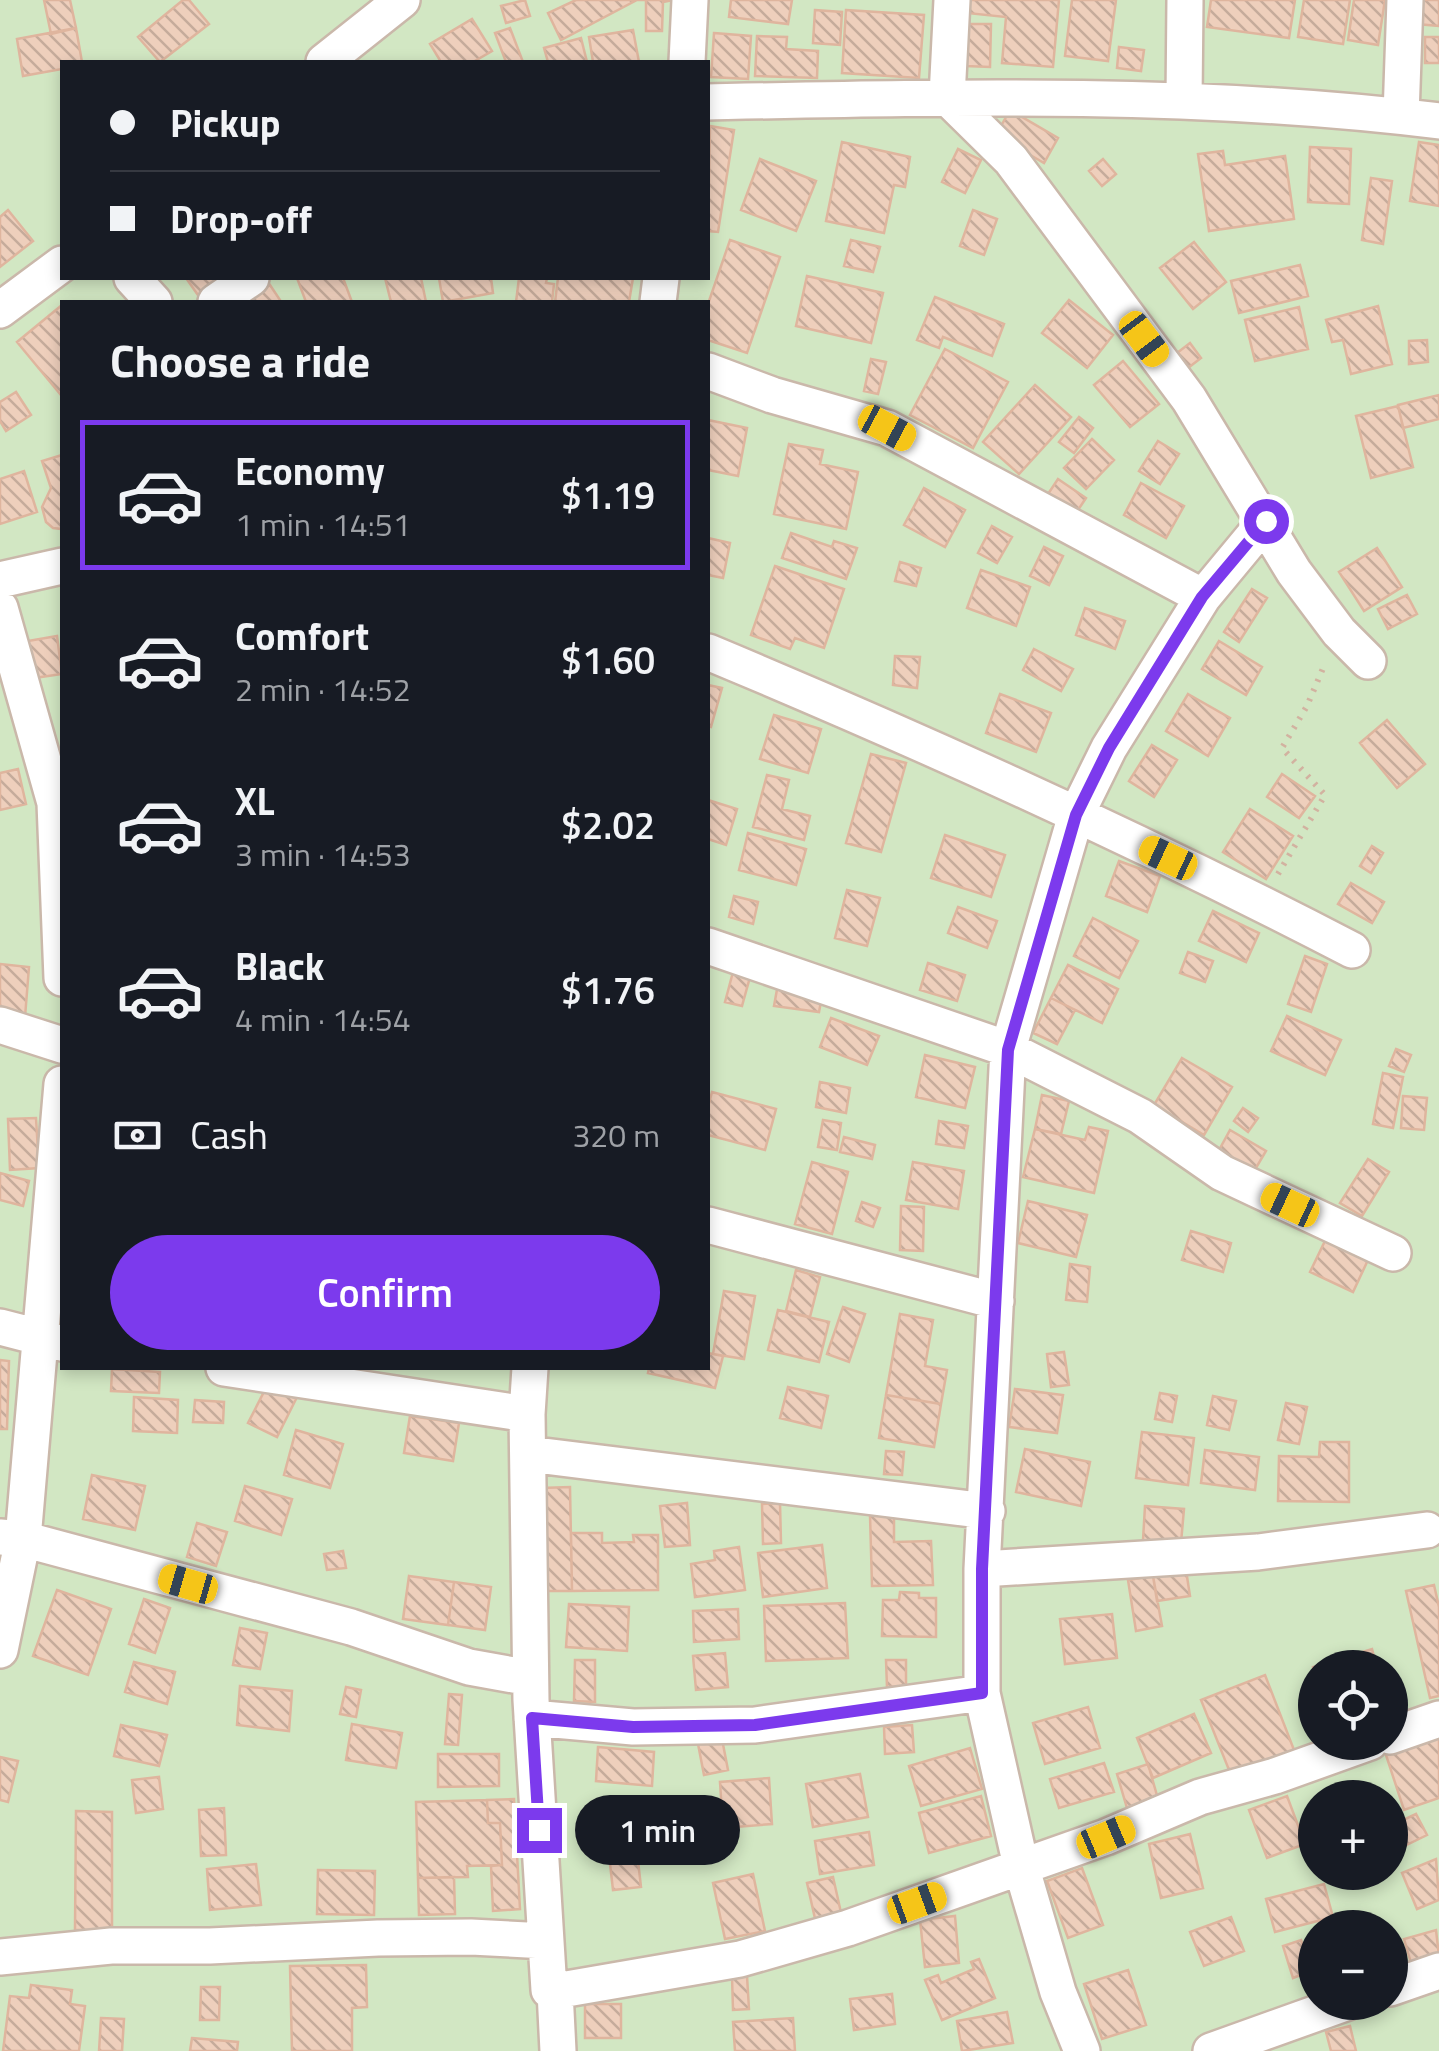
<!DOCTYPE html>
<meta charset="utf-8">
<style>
:root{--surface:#171b24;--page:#20242c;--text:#f1f3f6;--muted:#9ea1a6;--line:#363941;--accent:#7c3aed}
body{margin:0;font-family:"Titillium Web",sans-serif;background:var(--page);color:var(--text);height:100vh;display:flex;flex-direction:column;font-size:38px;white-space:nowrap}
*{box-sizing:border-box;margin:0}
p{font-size:32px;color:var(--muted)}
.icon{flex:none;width:55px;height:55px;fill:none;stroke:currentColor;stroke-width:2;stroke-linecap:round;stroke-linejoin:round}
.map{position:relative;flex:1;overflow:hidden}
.drawer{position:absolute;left:60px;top:300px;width:650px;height:1070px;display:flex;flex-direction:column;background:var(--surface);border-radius:0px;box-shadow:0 5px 15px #0003}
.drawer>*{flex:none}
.guide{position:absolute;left:60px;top:60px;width:650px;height:220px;border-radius:0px;box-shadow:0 5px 15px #0003;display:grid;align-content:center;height:220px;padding:0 50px;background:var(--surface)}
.buttons{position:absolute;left:1298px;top:1650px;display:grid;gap:20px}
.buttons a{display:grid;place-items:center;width:110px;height:110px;border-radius:50%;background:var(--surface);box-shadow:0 5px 15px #0003;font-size:50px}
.end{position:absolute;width:45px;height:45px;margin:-22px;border:12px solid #7c3aed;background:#fff;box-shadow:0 0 0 5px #fff}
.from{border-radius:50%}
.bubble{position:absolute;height:70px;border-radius:35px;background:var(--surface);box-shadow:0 5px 15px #0003;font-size:32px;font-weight:600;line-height:70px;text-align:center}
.car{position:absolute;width:30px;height:60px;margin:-30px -15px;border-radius:12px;box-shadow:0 0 8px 2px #0007;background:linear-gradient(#f5c518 24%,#345 0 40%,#f5c518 0 76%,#345 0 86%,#f5c518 0)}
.guide b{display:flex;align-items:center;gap:35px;height:95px;font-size:38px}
.guide b+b{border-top:2px solid var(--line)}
.guide i{width:25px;height:25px;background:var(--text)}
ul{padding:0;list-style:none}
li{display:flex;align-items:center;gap:30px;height:150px;margin:0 20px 15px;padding:0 30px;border:5px solid transparent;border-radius:0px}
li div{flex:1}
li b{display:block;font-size:38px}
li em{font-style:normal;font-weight:600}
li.active{border-color:var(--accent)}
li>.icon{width:90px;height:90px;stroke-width:1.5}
h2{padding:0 50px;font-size:45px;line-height:120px}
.pay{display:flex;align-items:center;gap:25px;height:110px;padding:0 50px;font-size:38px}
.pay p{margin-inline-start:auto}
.primary-button{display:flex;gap:20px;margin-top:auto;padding:20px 50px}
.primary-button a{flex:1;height:115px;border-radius:60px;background:var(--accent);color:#fff;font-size:40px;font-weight:600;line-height:115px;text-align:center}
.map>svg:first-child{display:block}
.park{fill:#d2e7c3;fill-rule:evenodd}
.building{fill:url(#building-back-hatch);stroke:#dfb59e;stroke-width:2.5}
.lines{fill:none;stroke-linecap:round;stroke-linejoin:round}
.street-casing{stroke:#cab8aa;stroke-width:40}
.path{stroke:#d2b2a0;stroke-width:6;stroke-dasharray:2.5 8;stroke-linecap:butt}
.street{stroke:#fff;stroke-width:35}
.route{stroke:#7c3aed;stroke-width:12}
</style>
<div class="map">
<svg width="1439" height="2051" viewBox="0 0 1439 2051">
<defs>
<pattern id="building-back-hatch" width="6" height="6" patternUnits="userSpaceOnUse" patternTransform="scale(2.5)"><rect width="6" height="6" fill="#eecfbc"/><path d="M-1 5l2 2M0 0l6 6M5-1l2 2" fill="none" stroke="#c5ab9b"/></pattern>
</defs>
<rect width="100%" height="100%" fill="#faf1e3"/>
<!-- park -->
<path class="park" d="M0,0h1439v2051h-1439zM62,62h646v216h-646zM62,302h646v1066h-646zM1315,1668h75v74h-75zM1315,1798h75v74h-75zM1315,1928h75v74h-75z"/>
<!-- building -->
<path class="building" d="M44,0h26l6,28 -25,6z
M183,0h6l20,24 -49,38 -22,-25z
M525,0l5,16 -24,7 -5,-17z
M576,0h97l-10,2 -1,29h-16v-31h-9l-76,40 -13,-27z
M731,0h61l-4,24 -59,-7z
M969,0h90l-6,67 -51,-4 4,-46 -39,-4z
M1072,0h44l-8,61 -43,-5z
M1211,0h84l-6,38 -82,-11z
M1304,0h46l-7,44 -45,-7z
M1354,0h31l-7,45 -30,-5z
M1419,0h20v26l-22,-2z
M815,10l27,2 -2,33 -27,-2z
M846,10l78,5 -5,63 -77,-5z
M472,19l20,32 -19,11h-32l-11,-18z
M968,24h23l-1,43 -24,-1z
M76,28l6,34h-20v7l-39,7 -6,-37z
M510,28l13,34h-17l-11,-29z
M633,30l6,32h-46l-4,-25z
M714,33l37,3 -3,43 -37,-2z
M757,36l30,1 -1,12 32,2 -1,27 -62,-2z
M1425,37h14v26h-14z
M581,38l6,24h-39l-4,-14z
M1119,47l25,3 -3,21 -24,-3z
M1010,110l48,28 -14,25 -48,-28z
M710,126l24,4 -16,102 -10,-1z
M842,142l68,15 -5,30 -11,-2 -10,48 -58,-12z
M1419,142l20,3v61l-29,-5z
M1310,147l41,2 -2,55 -41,-2z
M958,149l23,11 -16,33 -23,-11z
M1223,151l2,14 60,-9 9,63 -85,12 -11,-77z
M760,159l56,22 -20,50 -55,-21z
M1103,159l13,15 -14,12 -13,-15z
M1371,178l21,3 -9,63 -21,-4z
M8,210l25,31 -33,26v-50z
M973,210l24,9 -13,36 -24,-9z
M730,240l50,17 -33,96 -39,-13v-36z
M851,240l29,7 -7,25 -29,-6z
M1194,242l32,40 -33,27 -33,-41z
M1300,265l8,31 -69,17 -8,-32z
M807,276l76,17 -12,50 -75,-17z
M186,278h43l-29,20z
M297,278h46l9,24h-46z
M385,278h36l5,24h-35z
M439,278h52l2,15 -50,9z
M519,278h28l-1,5 8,1 -2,18h-36z
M558,278h75l-4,24h-74z
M270,285l10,15 -4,2h-34z
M935,297l69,27 -12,32 -49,-19 -4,11 -22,-8z
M1069,300l44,35 -26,33 -45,-35z
M62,305v87l-2,2 -43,-52z
M1378,306l14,58 -41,10 -8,-34 -11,2 -6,-22z
M1299,307l9,42 -53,12 -10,-41z
M1427,340l1,22 -19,2v-23z
M1190,343l11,15 -13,10 -11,-15z
M945,349l63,33 -35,66 -63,-33z
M871,359l15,3 -8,32 -14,-3z
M1123,361l36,43 -29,23 -36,-42z
M1035,385l36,32 -52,57 -36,-32z
M16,392l15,23 -25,16 -6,-10v-19z
M1439,395v24l-36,9 -5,-23z
M1398,406l15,61 -42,11 -15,-62z
M1079,417l14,11 -19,25 -15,-11z
M708,420l39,8 -9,48 -30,-6z
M1092,439l22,21 -28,29 -22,-21z
M1158,441l21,13 -19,30 -21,-13z
M789,444l34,6 -3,14 38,8 -12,57 -72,-15z
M62,455v74l-9,-1 -7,-6 -4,-15 9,-19 -9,-27z
M24,471l13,41 -37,12v-45z
M1058,479l28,19 -12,18 -28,-19z
M1141,483l43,23 -18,32 -42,-23z
M924,488l41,22 -20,37 -41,-22z
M992,526l20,11 -15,26 -19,-10z
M791,533l41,14 2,-6 23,7 -11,31 -64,-21z
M708,538l22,5 -7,35 -15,-3z
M1044,547l19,9 -14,29 -19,-9z
M1377,548l25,39 -38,24 -25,-39z
M900,562l21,6 -5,18 -21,-5z
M775,566l69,23 -20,59 -29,-10 -5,11 -39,-14z
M981,570l49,17 -14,39 -49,-18z
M1252,589l15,9 -28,44 -15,-10z
M1407,595l10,19 -29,15 -10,-20z
M1085,608l40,13 -10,28 -39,-14z
M57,636l5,38 -28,4 -6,-37z
M1219,641l43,26 -16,28 -44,-26z
M1034,649l39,20 -12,22 -38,-21z
M895,656l25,1 -3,31 -24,-3z
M708,685l14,3 -11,39 -3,-1z
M1000,694l51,19 -15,39 -50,-19z
M1188,694l42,24 -22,38 -42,-25z
M774,715l47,14 -13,44 -48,-14z
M1387,720l38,44 -28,24 -37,-45z
M1152,745l25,15 -23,37 -25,-16z
M871,754l35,9 -25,89 -35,-9z
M18,769l8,35 -26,6v-37z
M1282,774l33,22 -16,22 -32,-21z
M767,775l22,5 -7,29 28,7 -6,24 -51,-13z
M708,800l29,9 -11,36 -18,-6z
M1250,809l43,27 -27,43 -43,-27z
M748,833l58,16 -10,36 -57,-15z
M945,835l60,20 -14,42 -60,-19z
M1372,846l11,7 -12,20 -11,-7z
M1119,861l41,15 -13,36 -41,-16z
M1351,883l33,19 -12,21 -34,-19z
M847,890l33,8 -13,48 -32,-8z
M734,896l24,6 -5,22 -24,-7z
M958,907l39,14 -10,27 -39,-15z
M1213,911l46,22 -13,29 -47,-21z
M1093,918l45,23 -19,37 -45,-22z
M1188,952l25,9 -8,21 -25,-9z
M1305,956l22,8 -16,48 -23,-8z
M928,963l37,12 -8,26 -37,-11z
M0,964l29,3 -4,50 -25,-8z
M1068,965l50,24 -16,34 -51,-25z
M733,972l17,5 -8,29 -17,-4z
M778,984l45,7 -4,21 -45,-6z
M1051,998l24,12 -18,34 -24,-11z
M1287,1016l54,24 -16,35 -54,-24z
M831,1018l48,18 -12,29 -47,-18z
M1396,1049l15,6 -7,17 -15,-6z
M925,1055l50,12 -10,41 -49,-11z
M1182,1058l50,29 -28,48 -50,-30z
M1383,1073l20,4 -10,51 -20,-4z
M820,1082l30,6 -4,25 -30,-6z
M712,1092l64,17 -11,41 -57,-15v-28z
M1042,1095l27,6 -8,33 -26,-5z
M1403,1096l24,2 -3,32 -23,-2z
M1243,1108l15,10 -10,14 -14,-11z
M36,1118l3,50 -29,2 -2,-51z
M823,1120l18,3 -4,27 -19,-3z
M939,1121l29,5 -4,22 -28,-4z
M1089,1127l19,4 -14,62 -71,-16 12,-48 50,11z
M1230,1130l36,21 -13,22 -35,-21z
M844,1137l31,8 -3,14 -32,-7z
M1368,1159l21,13 -27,44 -22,-13z
M812,1162l36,10 -16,62 -37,-10z
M913,1162l51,9 -6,38 -52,-9z
M0,1173l29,8 -6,25 -23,-6z
M1028,1201l59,14 -11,42 -58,-14z
M862,1202l18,6 -7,19 -17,-6z
M901,1206l23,1 -1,44 -23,-1z
M1191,1231l40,12 -8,29 -41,-12z
M1325,1241l43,19 -15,32 -43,-20z
M1070,1264l20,3 -3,35 -21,-2z
M796,1270l24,7 -10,40 -24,-6z
M724,1291l31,5 -11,63 -31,-5z
M843,1307l22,7 -16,48 -22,-8z
M778,1310l51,12 -10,40 -51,-12z
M900,1314l33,6 -8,46 22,4 -6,34 -55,-9z
M1064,1352l5,33 -18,2 -4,-33z
M708,1353l15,3 -8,32 -67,-15 1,-5h59z
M0,1360l9,1 -2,68h-7z
M112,1369l48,3 -1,21 -48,-2z
M268,1384l28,15 -19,38 -29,-14z
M788,1387l40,9 -7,32 -41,-10z
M1015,1389l48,6 -6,38 -48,-6z
M1160,1393l17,3 -5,26 -17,-3z
M886,1395l55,9 -7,43 -55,-9z
M1213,1396l23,5 -7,29 -22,-5z
M134,1397l44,3 -1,33 -44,-2z
M195,1400l29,2 -1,21 -30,-1z
M1286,1403l21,4 -8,37 -21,-4z
M410,1416l49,7 -6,38 -49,-8z
M296,1430l47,14 -13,44 -46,-13z
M1142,1432l52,6 -6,47 -52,-7z
M1320,1442h29v60l-71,-1 1,-45 40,1z
M1025,1449l65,13 -9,44 -65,-14z
M1205,1450l54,7 -4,33 -54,-7z
M886,1451l18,1 -2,23 -18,-1z
M92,1475l53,11 -10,44 -52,-11z
M245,1486l47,13 -11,36 -46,-14z
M570,1487l2,104h-30l-1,-103z
M687,1503l3,42 -25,2 -5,-41z
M780,1503l1,40 -18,1 -1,-40z
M1145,1506l39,3 -3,34 -38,-3z
M894,1514v28l37,-1 2,44 -61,1 -2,-71z
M197,1523l30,9 -11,34 -29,-9z
M571,1533h31v10l32,-1 -1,-7h25v55l-86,1z
M822,1545l5,43 -64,9 -5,-44z
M739,1547l6,43 -50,7 -4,-33 24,-4 -1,-9z
M343,1551l3,17 -19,2 -3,-16z
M1186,1570l4,26 -33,5 -4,-25z
M409,1576l45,6 -6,43 -45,-6z
M1153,1576l9,50 -26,5 -8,-51z
M454,1582l37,5 -6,43 -37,-5z
M1434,1585l5,22v89l-9,2 -24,-107z
M57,1590l54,19 -23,66 -55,-19z
M900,1592l19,1v5h17v39l-54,-1 1,-36h16z
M144,1599l26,9 -15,45 -26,-9z
M845,1603l3,55 -82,3 -2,-55z
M569,1604l60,3 -2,44 -61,-4z
M738,1609l1,30 -45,3 -1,-31z
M1112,1614l5,44 -52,6 -5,-45z
M240,1628l27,5 -7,36 -27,-4z
M1372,1649l5,19h-62v7l-2,-8z
M725,1653l3,34 -32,3 -3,-34z
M575,1660h20v42l-21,-1z
M886,1660h20v26l-19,1z
M134,1662l41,10 -8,32 -42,-12z
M1265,1675l29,75 -63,25 -30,-75z
M240,1686l52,5 -3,40 -52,-6z
M346,1687l15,3 -5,27 -16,-3z
M449,1694l13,1 -4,50 -13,-1z
M1088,1707l12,41 -55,16 -12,-41z
M1194,1714l17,39 -58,25 -16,-40z
M352,1724l50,9 -6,35 -50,-8z
M121,1725l46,10 -8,31 -45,-10z
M912,1725l2,27 -29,2 -1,-27z
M1439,1738v60l-35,12 -18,-55z
M722,1739l6,31 -24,5 -6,-31z
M598,1747l56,5 -2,34 -56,-5z
M970,1748l12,41 -61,17 -12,-40z
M438,1754h61v32l-61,1z
M0,1757l18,4 -10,41 -8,-2z
M1104,1763l10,29 -55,16 -9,-29z
M1148,1764l12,42 -31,9 -12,-41z
M860,1774l8,43 -55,10 -7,-43z
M159,1777l4,32 -27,4 -4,-33z
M769,1778l3,46 -49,4 -3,-46z
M981,1796l10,40 -62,17 -10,-40z
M1287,1796l18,48 -38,14 -18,-48z
M514,1799l6,110 -27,2 -2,-45 11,-1 -2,-42h-12l-1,-23z
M487,1800l1,23h12l2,42 -35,1 1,11 -50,1 -2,-76z
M614,1801l48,1 -1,38 -48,-1z
M1390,1805l7,18 19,-9 11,21 -37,18z
M224,1808l2,47 -25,1 -2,-46z
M76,1811l36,1v118h-37z
M869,1832l5,33 -54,9 -5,-33z
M1190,1834l13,54 -42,10 -12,-54z
M637,1852l4,35 -28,3 -4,-35z
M1436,1859l3,41 -22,9 -15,-36z
M256,1864l5,41 -51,5 -3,-41z
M1082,1868l21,57 -35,13 -21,-57z
M318,1870l57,1 -1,44 -57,-1z
M753,1874l12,57 -40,8 -12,-56z
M454,1877l1,37 -36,1 -1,-37z
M833,1877l9,40 -26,6 -9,-40z
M1324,1884l9,33 -58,15 -9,-33z
M955,1916l4,47 -34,4 -5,-47z
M1231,1917l13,34 -40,15 -14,-34z
M1436,1930l3,26 -28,7 -7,-24z
M1301,1940l10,31 -18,7 -10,-32z
M979,1959l16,39 -53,22 -17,-40 13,-5 3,8 33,-14 -3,-7z
M366,1965l1,42 -15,1v43h-60l-2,-85z
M1128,1970l18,55 -44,14 -18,-55z
M747,1976l2,33 -16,1 -1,-33z
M31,1985l41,5 -2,14 15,2 -6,45h-76l7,-55 19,2z
M201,1987h19l-1,33h-19z
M892,1994l3,30 -41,6 -4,-31z
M585,2004h36v34h-36z
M1007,2012l6,31 -51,8 -5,-30z
M101,2018l23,1 -2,32h-23z
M793,2018l2,33h-60l-2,-29z
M1350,2026l6,25h-25l-5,-19z
M192,2038l46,4 -1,9h-47z"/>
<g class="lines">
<defs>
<path id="street" d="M952,0l-5,97 64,63 178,239 105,173 45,60 29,29
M324,62l78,-62
M687,62l3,-62
M1184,100l1,-100
M708,102c243,-5 488,-11 731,19
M1401,116l4,-116
M132,278l22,24
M216,302l35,-24
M658,302l3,-24
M0,310l62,-46
M708,371l64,24 115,33 316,169
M0,580l62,-14
M0,608l55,195 7,175
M708,652c218,91 434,189 644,298
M708,946l300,103 132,67 82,57 171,80
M0,1025l62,20
M708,1225l288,76
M0,1327l62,16
M224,1368l303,46
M530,1368l-3,46 4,286 18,290 6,1 3,60
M528,1454l459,57
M0,1537l23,2 328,88 118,40 61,11
M982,1569l276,-17 169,-22
M0,1650l23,-111 39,-455
M532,1718l101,9 122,-2 227,-32
M1390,1736l49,-17
M0,1957l111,-11h99l168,-8 93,-1 75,4
M1390,1988l49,-17
M555,1991l185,-32 108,-31 258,-91 94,-40 75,-21 95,-34
M1082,2051l-24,-59 -37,-126 -39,-173v-124l26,-520 68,-234 33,-67 94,-151 63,-76
M1211,2051l137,-49"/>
</defs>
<!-- street casing -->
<use href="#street" class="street-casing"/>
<!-- path -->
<path class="path" d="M1278,874l47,-79 -43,-47 25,-42 17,-40"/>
<!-- street -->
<use href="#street" class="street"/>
</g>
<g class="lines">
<!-- route -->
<path class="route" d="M539,1830l-7,-112 101,9 122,-2 227,-32v-124l26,-519 68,-235 33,-67 93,-151 64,-76"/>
</g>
</svg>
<div class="buttons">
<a><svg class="icon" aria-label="locate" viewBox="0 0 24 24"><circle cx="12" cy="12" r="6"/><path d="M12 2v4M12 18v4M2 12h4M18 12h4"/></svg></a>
<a>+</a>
<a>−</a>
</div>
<i class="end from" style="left:1266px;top:521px"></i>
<i class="end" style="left:539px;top:1830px"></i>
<div class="bubble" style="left:575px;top:1795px;width:165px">1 min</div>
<i class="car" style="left:1144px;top:339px;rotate:143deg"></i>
<i class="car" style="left:887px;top:428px;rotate:118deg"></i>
<i class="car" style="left:1168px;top:858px;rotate:295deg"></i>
<i class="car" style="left:1290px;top:1205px;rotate:295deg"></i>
<i class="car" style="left:188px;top:1584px;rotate:286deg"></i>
<i class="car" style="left:1106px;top:1837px;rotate:67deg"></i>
<i class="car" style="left:917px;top:1903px;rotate:70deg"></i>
<div class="guide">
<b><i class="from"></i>Pickup</b>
<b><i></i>Drop-off</b>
</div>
<section class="drawer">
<h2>Choose a ride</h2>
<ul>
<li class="active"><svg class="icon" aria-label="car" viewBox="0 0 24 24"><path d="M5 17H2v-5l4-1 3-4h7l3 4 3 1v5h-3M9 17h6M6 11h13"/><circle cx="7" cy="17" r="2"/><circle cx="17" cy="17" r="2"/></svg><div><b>Economy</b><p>1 min · 14:51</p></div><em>$1.19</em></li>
<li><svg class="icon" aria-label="car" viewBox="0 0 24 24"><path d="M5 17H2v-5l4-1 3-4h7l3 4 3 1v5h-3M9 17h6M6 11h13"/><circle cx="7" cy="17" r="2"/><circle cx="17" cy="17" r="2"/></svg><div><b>Comfort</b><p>2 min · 14:52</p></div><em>$1.60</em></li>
<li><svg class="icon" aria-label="car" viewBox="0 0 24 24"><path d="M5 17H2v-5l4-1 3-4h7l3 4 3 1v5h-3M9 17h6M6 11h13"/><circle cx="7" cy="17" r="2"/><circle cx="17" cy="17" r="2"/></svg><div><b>XL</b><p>3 min · 14:53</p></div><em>$2.02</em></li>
<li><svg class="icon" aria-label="car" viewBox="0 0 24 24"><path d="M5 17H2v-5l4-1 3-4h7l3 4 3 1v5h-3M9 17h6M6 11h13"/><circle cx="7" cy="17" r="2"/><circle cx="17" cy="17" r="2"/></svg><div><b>Black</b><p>4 min · 14:54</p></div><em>$1.76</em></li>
</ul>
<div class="pay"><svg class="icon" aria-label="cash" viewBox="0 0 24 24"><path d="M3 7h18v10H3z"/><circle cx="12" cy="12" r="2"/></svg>Cash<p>320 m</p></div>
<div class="primary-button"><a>Confirm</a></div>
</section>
</div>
